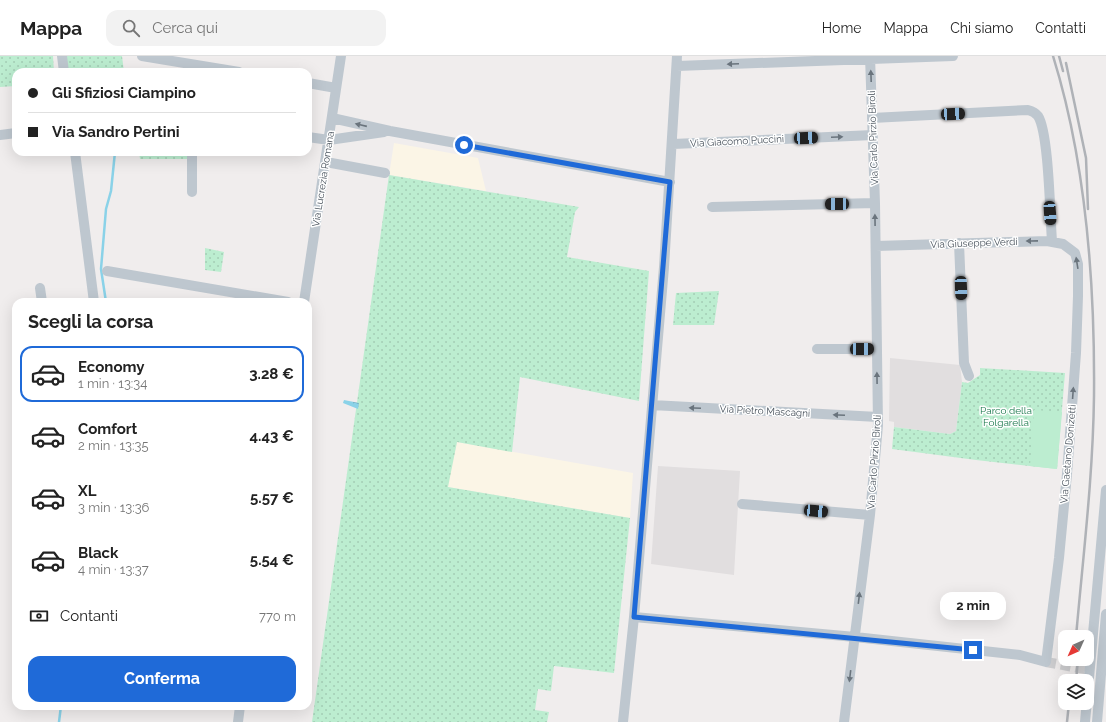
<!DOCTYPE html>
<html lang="it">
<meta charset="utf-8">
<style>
:root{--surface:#fff;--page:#f2f2f2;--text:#222;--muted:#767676;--line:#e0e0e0;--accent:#1f6ad8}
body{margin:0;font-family:Raleway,sans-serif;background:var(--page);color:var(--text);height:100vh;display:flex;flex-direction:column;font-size:15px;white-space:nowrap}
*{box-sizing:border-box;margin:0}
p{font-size:13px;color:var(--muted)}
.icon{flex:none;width:22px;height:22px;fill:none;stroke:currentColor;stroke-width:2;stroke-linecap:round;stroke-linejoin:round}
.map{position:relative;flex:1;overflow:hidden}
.side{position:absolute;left:12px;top:242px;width:300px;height:412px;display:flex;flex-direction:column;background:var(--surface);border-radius:12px;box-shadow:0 4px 16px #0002}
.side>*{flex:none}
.banner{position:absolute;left:12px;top:12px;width:300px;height:88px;border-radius:12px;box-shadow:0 4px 16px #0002;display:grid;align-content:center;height:88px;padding:0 16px;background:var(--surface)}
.needle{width:26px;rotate:225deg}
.fabs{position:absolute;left:1058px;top:574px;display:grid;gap:8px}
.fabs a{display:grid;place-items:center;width:36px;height:36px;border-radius:8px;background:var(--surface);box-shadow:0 4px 16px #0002;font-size:20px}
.end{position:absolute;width:18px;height:18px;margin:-9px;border:5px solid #1f6ad8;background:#fff;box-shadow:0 0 0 2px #fff}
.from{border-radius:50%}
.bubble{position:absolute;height:28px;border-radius:12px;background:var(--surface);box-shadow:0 4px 16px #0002;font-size:13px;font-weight:700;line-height:28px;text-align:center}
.car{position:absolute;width:12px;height:24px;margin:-12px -6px;border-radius:5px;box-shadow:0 0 3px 1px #0007;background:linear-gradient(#222 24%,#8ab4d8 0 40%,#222 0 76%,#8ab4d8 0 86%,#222 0)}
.banner b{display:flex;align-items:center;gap:14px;height:38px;font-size:15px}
.banner b+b{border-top:1px solid var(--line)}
.banner i{width:10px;height:10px;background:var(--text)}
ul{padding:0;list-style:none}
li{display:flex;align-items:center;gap:12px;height:56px;margin:0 8px 6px;padding:0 8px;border:2px solid transparent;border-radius:12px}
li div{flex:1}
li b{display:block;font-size:15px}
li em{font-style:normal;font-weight:700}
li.selected{border-color:var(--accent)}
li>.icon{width:36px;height:36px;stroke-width:1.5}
h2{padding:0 16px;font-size:18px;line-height:48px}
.pay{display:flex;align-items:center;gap:10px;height:44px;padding:0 16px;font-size:15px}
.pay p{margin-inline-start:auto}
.button{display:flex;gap:8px;margin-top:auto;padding:8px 16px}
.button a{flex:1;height:46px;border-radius:12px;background:var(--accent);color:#fff;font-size:16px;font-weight:700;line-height:46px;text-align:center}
header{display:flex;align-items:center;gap:24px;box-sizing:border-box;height:56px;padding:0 20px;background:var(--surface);border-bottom:1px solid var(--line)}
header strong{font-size:19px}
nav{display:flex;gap:22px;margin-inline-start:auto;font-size:14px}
.search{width:280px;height:36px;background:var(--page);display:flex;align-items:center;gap:10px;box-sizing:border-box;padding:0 14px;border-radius:12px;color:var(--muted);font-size:15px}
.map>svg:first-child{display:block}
.commercial{fill:#fbf5e6}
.education{fill:#e1dedf}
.green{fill:url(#green-dots)}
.pitch{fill:#bcedd0}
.water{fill:url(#water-ripples)}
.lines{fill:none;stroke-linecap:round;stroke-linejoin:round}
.stream{stroke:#8ad2e8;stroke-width:2.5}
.minor-tunnel{stroke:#ceced0;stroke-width:10;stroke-dasharray:10 5;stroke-linecap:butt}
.minor{stroke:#bec7cf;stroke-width:10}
.rail{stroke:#afb2b7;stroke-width:2.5}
.oneway{fill:#6a747d}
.route{stroke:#1f6ad8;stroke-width:5}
.labels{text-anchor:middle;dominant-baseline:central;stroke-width:3;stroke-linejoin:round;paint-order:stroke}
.street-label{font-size:10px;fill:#46505a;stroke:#fff}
.park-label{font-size:10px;fill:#19784b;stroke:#fff}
</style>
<header>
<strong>Mappa</strong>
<div class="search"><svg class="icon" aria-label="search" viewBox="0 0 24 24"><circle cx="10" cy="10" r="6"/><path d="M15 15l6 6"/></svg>Cerca qui</div>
<nav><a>Home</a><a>Mappa</a><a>Chi siamo</a><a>Contatti</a></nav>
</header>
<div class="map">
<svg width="1106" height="666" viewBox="0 0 1106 666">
<defs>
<pattern id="green-dots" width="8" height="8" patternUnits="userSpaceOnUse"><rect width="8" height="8" fill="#bcedd0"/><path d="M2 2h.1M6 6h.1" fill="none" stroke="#a3cdb5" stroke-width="1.8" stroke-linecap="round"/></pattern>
<pattern id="water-ripples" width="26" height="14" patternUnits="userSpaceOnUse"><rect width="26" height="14" fill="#8ad2e8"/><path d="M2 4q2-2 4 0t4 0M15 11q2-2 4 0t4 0" fill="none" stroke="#73adbf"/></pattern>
</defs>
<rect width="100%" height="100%" fill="#f0eded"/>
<!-- commercial -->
<path class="commercial" d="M394,87l84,15 8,33 -97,-16z
M457,386l176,31 -3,45 -183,-31z"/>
<!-- education -->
<path class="education" d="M890,302l70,7 2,17 -6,49 -6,3 -56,-7v-5l-5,-1z
M658,410l82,5 -6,104 -83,-11z"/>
<!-- green -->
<path class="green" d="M0,0h53l1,16h-38v14l-16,1z
M66,0h56l2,16h-56z
M139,96h49v7h-48z
M389,119l190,32 -4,5 -8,45 82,14 -10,130 -119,-24 -8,75 -55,-10 -9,45 182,31 -16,155 -60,-7 -3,25 -13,-2 -3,21 14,2 -2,10h-235z
M205,192l19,4 -3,20 -16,-2z
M719,235l-5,34h-41l3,-32z
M980,312l85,5 -8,96 -81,-9 -84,-11 2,-22 56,7 6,-3 6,-49 6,1 12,-8z"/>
<!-- pitch -->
<path class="pitch" d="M1034,354l28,2 -5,57 -27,-3z"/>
<!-- water -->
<path class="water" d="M344,344l15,3 -1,6 -15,-6z"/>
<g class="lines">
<!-- stream -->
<path class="stream" d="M106,246l-5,-33 5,-60 5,-18 4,-39
M59,666l2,-16"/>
<!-- minor-tunnel -->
<path class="minor-tunnel" d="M1046,606l44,8"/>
<!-- minor -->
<path class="minor" d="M62,0l2,16
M142,0l97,16
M677,10l276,-10
M308,27l28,5
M332,62l58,13 280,51
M872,62l156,-8c4,1 7,2 10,6 11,17 12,101 14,125
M0,79l16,-2
M308,81l21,3 55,-8
M673,88l200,-9
M75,96l19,150
M326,106l59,11
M192,136v-40
M712,151l163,-4
M959,187l5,120 5,13
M107,215l181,31
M40,232l2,14
M304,246l37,-246
M817,293h60
M652,349l226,12
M742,448l128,11
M634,561l221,20 165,18 26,7 13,-104 8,-84 9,-121 2,-57v-32l-3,-11 -12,-9 -16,-3 -171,5
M238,666l2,-16
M623,666l11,-105 30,-350 13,-211
M844,666l26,-207 8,-90 -3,-222 -5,-147
M1085,666l21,-232
M1097,666l9,-108"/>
<!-- rail -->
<path class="rail" d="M1053,0c33,106 42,230 41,340 -1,81 -11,161 -18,241
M1059,0l4,15
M1066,7l20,95 2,51
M1076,625l2,-22
M1067,666l2,-19"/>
</g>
<!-- one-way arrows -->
<defs><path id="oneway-solid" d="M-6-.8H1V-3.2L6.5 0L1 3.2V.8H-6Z"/></defs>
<g class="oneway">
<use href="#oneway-solid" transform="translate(733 8) rotate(178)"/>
<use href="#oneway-solid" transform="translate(871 20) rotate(-92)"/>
<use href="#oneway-solid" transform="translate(361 69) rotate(-167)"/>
<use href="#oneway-solid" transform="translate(837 81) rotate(-3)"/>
<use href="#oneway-solid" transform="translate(875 164) rotate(-91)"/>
<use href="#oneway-solid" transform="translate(1032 185) rotate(179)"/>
<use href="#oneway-solid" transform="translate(1077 207) rotate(-99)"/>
<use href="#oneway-solid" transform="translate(877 322) rotate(-91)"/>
<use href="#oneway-solid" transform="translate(1073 337) rotate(-86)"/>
<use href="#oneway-solid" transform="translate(695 352) rotate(-177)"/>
<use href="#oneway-solid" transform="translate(839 359) rotate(-177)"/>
<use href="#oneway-solid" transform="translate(859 542) rotate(-83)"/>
<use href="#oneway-solid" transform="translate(850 620) rotate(97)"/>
</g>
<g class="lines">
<!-- route -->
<path class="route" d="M464,89l206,37 -36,435 339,33"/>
</g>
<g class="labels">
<!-- street labels -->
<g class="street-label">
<text transform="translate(873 82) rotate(-92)">Via Carlo Pirzio Biroli</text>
<text transform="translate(737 85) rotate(-3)">Via Giacomo Puccini</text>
<text transform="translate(323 123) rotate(-81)">Via Lucrezia Romana</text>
<text transform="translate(974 187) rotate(-2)">Via Giuseppe Verdi</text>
<text transform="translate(765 355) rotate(3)">Via Pietro Mascagni</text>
<text transform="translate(1068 398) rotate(-85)">Via Gaetano Donizetti</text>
<text transform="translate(874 406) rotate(-86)">Via Carlo Pirzio Biroli</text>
</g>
<!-- park labels -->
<g class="park-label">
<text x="1006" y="354">Parco della<tspan x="1006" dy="12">Folgarella</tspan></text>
</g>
</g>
</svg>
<div class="fabs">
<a><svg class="needle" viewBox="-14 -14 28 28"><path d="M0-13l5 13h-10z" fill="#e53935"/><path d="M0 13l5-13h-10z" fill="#767676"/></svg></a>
<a><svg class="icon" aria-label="layers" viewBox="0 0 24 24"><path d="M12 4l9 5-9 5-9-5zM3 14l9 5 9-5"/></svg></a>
</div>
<i class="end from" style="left:464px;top:89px"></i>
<i class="end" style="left:973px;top:594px"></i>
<div class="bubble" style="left:940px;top:536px;width:66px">2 min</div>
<i class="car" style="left:953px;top:58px;rotate:87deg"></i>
<i class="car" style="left:806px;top:82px;rotate:87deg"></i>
<i class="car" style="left:837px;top:148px;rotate:269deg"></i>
<i class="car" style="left:1050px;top:157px;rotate:176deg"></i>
<i class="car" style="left:961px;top:232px;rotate:178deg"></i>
<i class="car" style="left:862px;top:293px;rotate:89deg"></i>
<i class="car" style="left:816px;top:455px;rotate:95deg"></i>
<div class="banner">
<b><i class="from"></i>Gli Sfiziosi Ciampino</b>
<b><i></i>Via Sandro Pertini</b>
</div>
<section class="side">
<h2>Scegli la corsa</h2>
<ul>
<li class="selected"><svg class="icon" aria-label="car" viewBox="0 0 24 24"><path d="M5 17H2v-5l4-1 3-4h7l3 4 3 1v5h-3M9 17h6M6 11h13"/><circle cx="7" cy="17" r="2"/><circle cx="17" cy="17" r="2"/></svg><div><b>Economy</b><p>1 min · 13:34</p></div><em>3.28 €</em></li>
<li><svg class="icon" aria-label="car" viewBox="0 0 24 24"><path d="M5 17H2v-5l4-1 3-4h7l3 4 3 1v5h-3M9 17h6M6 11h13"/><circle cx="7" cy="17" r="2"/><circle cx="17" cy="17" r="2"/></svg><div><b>Comfort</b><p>2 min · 13:35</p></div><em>4.43 €</em></li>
<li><svg class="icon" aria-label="car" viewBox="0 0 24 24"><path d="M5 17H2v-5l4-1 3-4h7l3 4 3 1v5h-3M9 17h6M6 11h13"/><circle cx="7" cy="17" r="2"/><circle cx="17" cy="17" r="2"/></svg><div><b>XL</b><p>3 min · 13:36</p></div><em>5.57 €</em></li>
<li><svg class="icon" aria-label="car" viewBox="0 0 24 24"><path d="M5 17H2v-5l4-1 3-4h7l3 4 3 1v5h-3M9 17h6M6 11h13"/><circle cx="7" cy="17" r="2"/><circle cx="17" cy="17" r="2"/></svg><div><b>Black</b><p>4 min · 13:37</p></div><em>5.54 €</em></li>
</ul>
<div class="pay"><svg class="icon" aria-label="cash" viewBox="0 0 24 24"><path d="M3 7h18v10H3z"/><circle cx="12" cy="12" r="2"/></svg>Contanti<p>770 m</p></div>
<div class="button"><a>Conferma</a></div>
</section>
</div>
